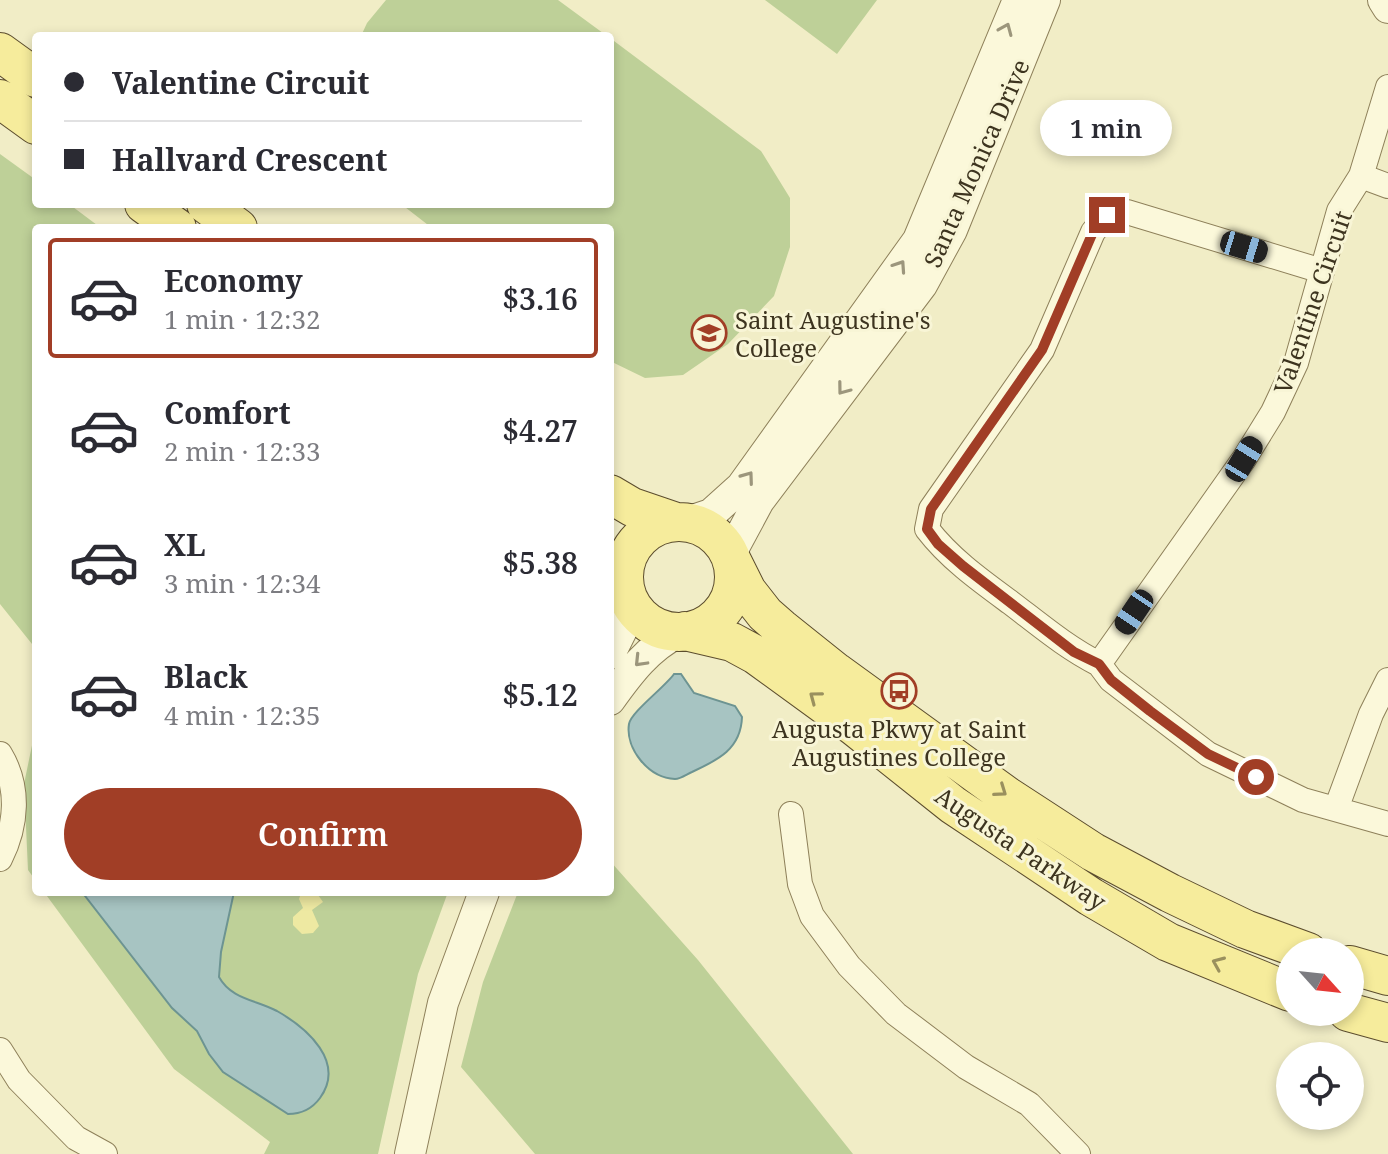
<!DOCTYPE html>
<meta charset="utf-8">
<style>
:root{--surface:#fff;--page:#f7f7f7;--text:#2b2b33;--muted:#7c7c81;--line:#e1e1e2;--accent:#a13e26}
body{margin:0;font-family:"Noto Serif",serif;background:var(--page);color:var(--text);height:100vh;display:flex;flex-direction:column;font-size:30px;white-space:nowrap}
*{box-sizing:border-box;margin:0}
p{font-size:26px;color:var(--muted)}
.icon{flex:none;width:44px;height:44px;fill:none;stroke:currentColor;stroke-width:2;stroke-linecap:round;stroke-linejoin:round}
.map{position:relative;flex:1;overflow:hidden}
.sheet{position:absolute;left:32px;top:224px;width:582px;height:672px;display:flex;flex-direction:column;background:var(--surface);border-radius:8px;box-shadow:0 4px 12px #0003}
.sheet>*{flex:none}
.guide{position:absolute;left:32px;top:32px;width:582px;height:176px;border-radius:8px;box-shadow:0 4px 12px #0003;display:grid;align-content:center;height:176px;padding:0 32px;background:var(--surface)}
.needle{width:52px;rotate:117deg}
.fabs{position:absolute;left:1276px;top:938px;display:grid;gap:16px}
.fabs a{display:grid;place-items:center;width:88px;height:88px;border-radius:50%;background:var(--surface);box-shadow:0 4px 12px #0003;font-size:40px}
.end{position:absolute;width:36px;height:36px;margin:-18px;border:10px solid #a13e26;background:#fff;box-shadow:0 0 0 4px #fff}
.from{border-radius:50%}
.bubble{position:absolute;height:56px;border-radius:28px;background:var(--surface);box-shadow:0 4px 12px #0003;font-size:26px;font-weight:600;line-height:56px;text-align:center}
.car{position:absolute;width:24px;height:48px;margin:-24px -12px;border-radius:10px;box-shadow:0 0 6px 2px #0007;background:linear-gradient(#222 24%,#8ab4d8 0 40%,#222 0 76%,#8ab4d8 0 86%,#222 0)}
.guide b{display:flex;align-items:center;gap:28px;height:76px;font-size:30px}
.guide b+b{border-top:2px solid var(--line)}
.guide i{width:20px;height:20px;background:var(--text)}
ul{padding:14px 0 0;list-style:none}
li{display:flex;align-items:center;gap:24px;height:120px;margin:0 16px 12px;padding:0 16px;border:4px solid transparent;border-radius:8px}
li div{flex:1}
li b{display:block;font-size:30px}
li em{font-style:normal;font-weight:600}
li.on{border-color:var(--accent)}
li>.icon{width:72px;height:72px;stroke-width:1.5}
.primary-button{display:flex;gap:16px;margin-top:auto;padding:16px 32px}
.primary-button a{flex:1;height:92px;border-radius:48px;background:var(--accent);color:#fff;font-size:32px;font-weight:600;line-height:92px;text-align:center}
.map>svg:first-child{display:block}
.green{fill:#bed098}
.sand{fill:#eee9a2}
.water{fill:#a7c4c2;stroke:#6d9492;stroke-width:2}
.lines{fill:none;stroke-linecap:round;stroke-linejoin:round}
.minor-casing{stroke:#8e805a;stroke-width:26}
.tertiary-casing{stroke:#8e805a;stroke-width:32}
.primary-casing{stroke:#5c4d2e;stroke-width:40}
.minor{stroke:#fbf8da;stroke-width:24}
.tertiary{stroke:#fbf8da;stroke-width:30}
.primary{stroke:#f6ec9c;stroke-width:38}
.oneway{stroke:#9c967c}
.oneway2{stroke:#9a905e}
.route{stroke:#a13e26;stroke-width:10}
.labels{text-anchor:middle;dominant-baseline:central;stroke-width:6;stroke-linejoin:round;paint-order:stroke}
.street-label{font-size:24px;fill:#3d341f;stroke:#f8f5d6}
.poi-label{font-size:24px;fill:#3d341f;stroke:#f8f5d6;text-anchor:start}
</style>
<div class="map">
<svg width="1388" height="1154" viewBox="0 0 1388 1154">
<rect width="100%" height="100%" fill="#f1edc6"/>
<!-- green -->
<path class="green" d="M386,0h172l49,36h-246l6,-13z
M765,0h112l-40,54z
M610,38l151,113 29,47v49l-16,49 -46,48 -45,31 -38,3 -35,-17v-133h-178l-31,-24h209z
M0,154l36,26v24h33l32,24h-65v421l-36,-45z
M36,726v155l-8,-11 -4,-86z
M610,861l88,99 155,194h-318l-74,-87 22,-85 35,-90h92z
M44,892h404l-30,82 -40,180h-114l6,-12 -96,-73z"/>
<!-- sand -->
<path class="sand" d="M316,892l7,10 -11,8 7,16 -6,7 -11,1 -9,-9v-8l10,-9 -4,-9 2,-6z"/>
<!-- water -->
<path class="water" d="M674,674h7l13,19 41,13 7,11c-1,32 -24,43 -50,55 -5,2 -11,7 -17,7 -26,-1 -50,-30 -46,-55 2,-12 36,-37 45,-50z
M82,892h152l-13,60 -2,25c12,22 37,23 58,34 30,17 69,51 43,87 -8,11 -19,16 -32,16l-65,-42 -14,-18 -12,-23 -25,-23z"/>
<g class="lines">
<defs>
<path id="minor" d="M1388,87l-27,89 27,10
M1361,176l-22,35 -43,152 -23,49 -29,47 -145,205 12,16 97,74 95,46 85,24
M1099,664c-32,-16 -59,-39 -88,-61 -30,-22 -61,-44 -84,-74l4,-20 111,-159 51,-118 14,-17 20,-3 195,59
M0,754c20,33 17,71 0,105
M1336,809l35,-95 17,-34
M791,814l9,70 12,32 37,50 47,48 70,53 63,37 49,50
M0,1050l19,30 57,58 29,16"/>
<path id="tertiary" d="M1383,0l5,8
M687,522l24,-8 30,-27 177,-247 100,-240
M730,555l29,-54 163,-216 30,-55 93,-230
M610,654l14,-28 4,-28
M610,700c20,-28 38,-52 69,-68
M410,1154l33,-151 41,-111"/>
<path id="primary" d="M0,52l36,26
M0,99l36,26
M144,204l33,24
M206,204l32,24
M610,494l22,13 44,15
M624 577a55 55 0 1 1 110 0a55 55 0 1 1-110 0Z
M732,561l15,30 18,23 16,14 55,44 171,124 86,56 77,41 75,36 63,23
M685,631l47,11 24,13 99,72 98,78 138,92 77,45 122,50
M1350,965l38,11
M1348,1012l40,11"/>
</defs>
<!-- minor casing -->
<use href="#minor" class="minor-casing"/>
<!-- tertiary casing -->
<use href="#tertiary" class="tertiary-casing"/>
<!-- primary casing -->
<use href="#primary" class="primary-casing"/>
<!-- minor -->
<use href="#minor" class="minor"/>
<!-- tertiary -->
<use href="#tertiary" class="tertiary"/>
<!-- primary -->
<use href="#primary" class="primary"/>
</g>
<!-- one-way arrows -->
<defs><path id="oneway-chevron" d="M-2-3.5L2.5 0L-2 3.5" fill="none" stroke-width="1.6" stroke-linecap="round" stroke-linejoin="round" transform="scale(2)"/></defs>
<g class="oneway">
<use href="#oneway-chevron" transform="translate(1006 29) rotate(-67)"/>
<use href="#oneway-chevron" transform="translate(900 266) rotate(-56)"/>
<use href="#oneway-chevron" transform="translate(843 389) rotate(127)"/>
<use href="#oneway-chevron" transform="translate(748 477) rotate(-54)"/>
<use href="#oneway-chevron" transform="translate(640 661) rotate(134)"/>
</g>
<g class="oneway2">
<use href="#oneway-chevron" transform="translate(815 697) rotate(-143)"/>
<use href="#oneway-chevron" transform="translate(1001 791) rotate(35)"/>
<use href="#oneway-chevron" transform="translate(1218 963) rotate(-157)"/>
</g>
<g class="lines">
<!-- route -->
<path class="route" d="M1107,215l-14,17 -51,118 -111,159 -4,20 11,15 25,22 111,86 25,12 12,16 39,31 58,43 48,23"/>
</g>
<!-- icons -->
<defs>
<symbol id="school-ring" viewBox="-11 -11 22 22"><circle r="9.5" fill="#f8f5d6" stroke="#a13e26" stroke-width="1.5"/><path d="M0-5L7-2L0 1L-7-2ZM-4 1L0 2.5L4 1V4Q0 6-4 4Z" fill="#a13e26"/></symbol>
<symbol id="bus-ring" viewBox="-11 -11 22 22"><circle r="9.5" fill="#f8f5d6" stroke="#a13e26" stroke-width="1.5"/><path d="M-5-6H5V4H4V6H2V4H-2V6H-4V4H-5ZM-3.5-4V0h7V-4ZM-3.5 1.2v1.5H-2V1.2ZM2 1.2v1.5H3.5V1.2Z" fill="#a13e26"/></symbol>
</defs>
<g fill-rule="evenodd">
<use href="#school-ring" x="689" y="313" width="40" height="40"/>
<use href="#bus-ring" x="879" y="671" width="40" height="40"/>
</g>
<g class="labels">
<!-- street labels -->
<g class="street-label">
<text transform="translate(976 163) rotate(-66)">Santa Monica Drive</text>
<text transform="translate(1312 302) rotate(-71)">Valentine Circuit</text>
<text transform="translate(1021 848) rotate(34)">Augusta Parkway</text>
</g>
<!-- poi labels -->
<g class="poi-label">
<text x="735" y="319">Saint Augustine's<tspan x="735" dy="28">College</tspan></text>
<text x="899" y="728" text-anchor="middle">Augusta Pkwy at Saint<tspan x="899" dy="28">Augustines College</tspan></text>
</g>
</g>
</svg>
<div class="fabs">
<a><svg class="needle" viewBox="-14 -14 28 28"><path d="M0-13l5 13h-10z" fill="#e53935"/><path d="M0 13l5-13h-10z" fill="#7c7c81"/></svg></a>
<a><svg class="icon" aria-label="locate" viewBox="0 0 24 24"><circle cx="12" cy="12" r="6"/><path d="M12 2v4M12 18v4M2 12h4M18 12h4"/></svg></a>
</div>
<i class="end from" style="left:1256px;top:777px"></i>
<i class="end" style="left:1107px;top:215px"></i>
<div class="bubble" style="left:1040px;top:100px;width:132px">1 min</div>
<i class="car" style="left:1244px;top:247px;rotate:107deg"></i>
<i class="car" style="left:1244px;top:459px;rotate:31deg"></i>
<i class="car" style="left:1134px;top:612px;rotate:214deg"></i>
<div class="guide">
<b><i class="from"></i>Valentine Circuit</b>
<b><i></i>Hallvard Crescent</b>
</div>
<section class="sheet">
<ul>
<li class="on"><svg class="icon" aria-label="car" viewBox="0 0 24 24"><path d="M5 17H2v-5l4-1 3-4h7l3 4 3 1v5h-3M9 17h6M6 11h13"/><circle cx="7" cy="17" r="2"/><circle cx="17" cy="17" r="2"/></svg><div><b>Economy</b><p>1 min · 12:32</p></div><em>$3.16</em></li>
<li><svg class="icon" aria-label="car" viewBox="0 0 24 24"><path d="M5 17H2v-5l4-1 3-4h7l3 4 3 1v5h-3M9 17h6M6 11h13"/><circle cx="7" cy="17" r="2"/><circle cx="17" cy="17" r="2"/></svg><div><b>Comfort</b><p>2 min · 12:33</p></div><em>$4.27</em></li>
<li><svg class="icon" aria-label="car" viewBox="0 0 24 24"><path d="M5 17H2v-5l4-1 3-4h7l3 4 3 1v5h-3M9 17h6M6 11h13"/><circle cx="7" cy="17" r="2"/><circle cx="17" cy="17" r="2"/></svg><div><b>XL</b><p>3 min · 12:34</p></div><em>$5.38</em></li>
<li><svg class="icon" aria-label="car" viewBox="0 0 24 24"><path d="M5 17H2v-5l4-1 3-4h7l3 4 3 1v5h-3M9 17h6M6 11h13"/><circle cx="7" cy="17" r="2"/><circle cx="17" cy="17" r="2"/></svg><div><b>Black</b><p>4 min · 12:35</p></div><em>$5.12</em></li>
</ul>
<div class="primary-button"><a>Confirm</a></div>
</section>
</div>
